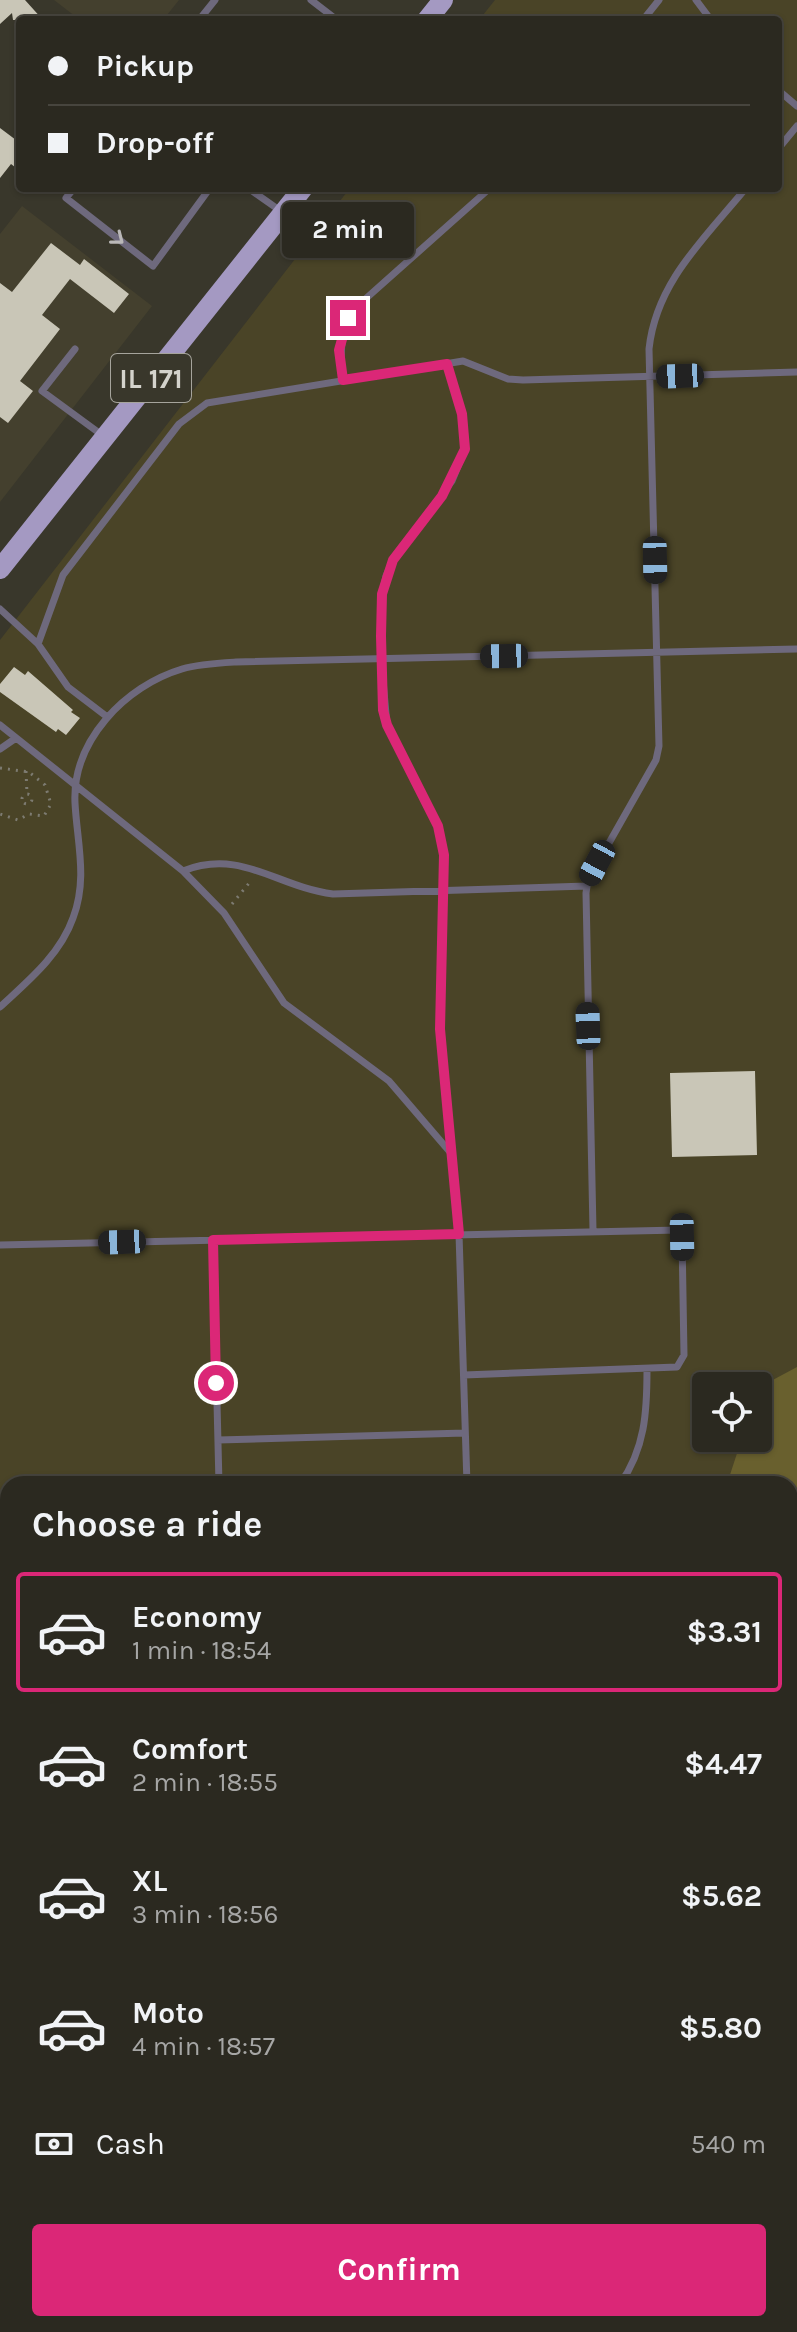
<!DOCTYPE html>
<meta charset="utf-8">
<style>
:root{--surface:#2b2920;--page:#37352d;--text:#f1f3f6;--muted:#a6a6a5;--line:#47453e;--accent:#db2777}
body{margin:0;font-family:Karla,sans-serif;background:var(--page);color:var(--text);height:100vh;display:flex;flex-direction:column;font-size:30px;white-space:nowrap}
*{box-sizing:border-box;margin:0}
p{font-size:26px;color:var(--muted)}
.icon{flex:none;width:44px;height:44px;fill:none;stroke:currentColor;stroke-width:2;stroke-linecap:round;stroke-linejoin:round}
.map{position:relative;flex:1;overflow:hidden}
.sheet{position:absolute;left:0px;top:1476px;width:798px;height:856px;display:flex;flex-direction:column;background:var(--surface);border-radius:24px 24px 0 0;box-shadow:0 2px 6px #0004,0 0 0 2px var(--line)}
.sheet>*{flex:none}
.guide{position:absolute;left:16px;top:16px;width:766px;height:176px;border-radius:8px;box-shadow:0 2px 6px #0004,0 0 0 2px var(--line);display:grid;align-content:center;height:176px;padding:0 32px;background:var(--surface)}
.tools{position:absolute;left:692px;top:1372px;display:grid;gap:16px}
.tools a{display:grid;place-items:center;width:80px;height:80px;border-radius:8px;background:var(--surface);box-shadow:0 2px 6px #0004,0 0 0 2px var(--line);font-size:40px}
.end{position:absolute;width:36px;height:36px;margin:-18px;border:10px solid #db2777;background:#fff;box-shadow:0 0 0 4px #fff}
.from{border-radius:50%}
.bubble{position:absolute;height:56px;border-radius:8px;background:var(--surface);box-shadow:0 2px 6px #0004,0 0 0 2px var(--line);font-size:26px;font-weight:700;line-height:56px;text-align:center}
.car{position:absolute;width:24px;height:48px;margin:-24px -12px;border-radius:10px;box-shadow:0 0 6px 2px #0007;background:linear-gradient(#222 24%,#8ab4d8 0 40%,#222 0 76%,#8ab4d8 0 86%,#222 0)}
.guide b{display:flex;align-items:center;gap:28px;height:76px;font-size:30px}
.guide b+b{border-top:2px solid var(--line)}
.guide i{width:20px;height:20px;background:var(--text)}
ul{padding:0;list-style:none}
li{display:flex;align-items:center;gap:24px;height:120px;margin:0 16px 12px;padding:0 16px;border:4px solid transparent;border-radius:8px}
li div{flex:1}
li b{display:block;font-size:30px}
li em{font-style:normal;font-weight:700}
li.active{border-color:var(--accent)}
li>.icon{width:72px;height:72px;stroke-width:1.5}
h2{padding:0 32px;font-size:36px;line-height:96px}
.pay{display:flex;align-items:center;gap:20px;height:88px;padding:0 32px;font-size:30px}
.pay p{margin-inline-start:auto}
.primary-button{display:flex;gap:16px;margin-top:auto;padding:16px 32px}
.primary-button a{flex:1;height:92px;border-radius:8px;background:var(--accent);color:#fff;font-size:32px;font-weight:700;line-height:92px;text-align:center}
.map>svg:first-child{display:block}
.built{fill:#44402e}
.green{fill:#4a4427;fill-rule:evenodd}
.forest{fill:#69602e}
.building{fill:#c9c6b7}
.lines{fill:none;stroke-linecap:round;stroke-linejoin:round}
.path{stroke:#7d7b71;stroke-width:3;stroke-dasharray:2 6;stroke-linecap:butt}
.service{stroke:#6e697d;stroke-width:7}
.minor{stroke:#6e697d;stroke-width:14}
.secondary{stroke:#8c84a4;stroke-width:16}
.primary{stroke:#a499c2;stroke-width:20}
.oneway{stroke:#bab8b8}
.route{stroke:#db2777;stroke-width:10}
.labels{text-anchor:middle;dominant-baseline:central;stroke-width:8;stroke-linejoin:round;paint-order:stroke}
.shield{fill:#39372b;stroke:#a6a49c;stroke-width:2}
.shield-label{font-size:28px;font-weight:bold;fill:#d4d3cc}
</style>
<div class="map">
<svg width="797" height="2332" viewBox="0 0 797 2332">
<rect width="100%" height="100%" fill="#39372b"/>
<!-- built -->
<path class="built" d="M54,0h125l-16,20h-83z
M22,206l130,100 -152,196v-268z
M790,1696h7v102h-7z
M8,1726v113h-8v-112z"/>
<!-- green -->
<path class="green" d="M495,0h302v1625l-7,1v-142h-782v159l-8,1v-1004l350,-452h428v-168h-299zM706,1386h52v52h-52z"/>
<!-- forest -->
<path class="forest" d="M797,1367v238l-7,-1v-120h-63l15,-46h16v-50z"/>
<!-- building -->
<path class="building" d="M0,0h25l18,20h-30l-1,-7 -12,11z
M0,128l20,15v28l-9,-7 -11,14z
M51,243l29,22 4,-6 45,35 -15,19 -44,-34 -28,36 18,14 -40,52 13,10 -25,32 -8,-6v-134l12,9z
M14,667l11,8 3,-4 45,39 -2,2 9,6 -14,17 -8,-6 -2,3 -56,-40v-8z
M755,1071l2,84 -85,2 -2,-84z"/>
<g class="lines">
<!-- path -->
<path class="path" d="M0,768l29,4 16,13 6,19 -7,12 -15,-2 -11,6 -18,-6
M26,771l1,23
M22 799a5 5 0 1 1 10 0a5 5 0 1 1-10 0Z
M232,904l18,-22"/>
<!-- service -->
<path class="service" d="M311,0l26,20
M696,0l15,20
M199,20l16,-20
M643,20l16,-20
M778,90l19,16
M778,149l19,-23
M74,188l-8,10 87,68 57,-78
M248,188l34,24
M75,349l-33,42 60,44
M447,364l15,50 3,35 -13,32 -59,79 -7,16 -4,18 -1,64 6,67 51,101 6,29 -4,174 19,205 8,250
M343,380c-4,-33 -3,-51 19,-78l128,-114
M0,609l38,35 30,43 38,29
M38,644l25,-69 116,-151 28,-21 256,-42 45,18 15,1 274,-8
M0,725l183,146 41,42 60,90 105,78 61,71
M0,749l16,-11
M183,871c58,-23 94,16 150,23l254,-8
M0,1007c28,-26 60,-52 73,-89 15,-39 4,-76 2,-115 -3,-62 50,-117 107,-134 17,-5 37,-6 54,-7l561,-13
M593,1230l-7,-337 2,-13 68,-120 3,-14 -10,-397c7,-67 56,-111 97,-161
M213,1240l6,244
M0,1245l679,-15 3,7 2,118 -7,12 -213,8
M218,1440l247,-7
M620,1484c25,-35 27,-72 27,-114
M790,1729h7"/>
<!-- minor -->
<path class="minor" d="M790,2203h7
M0,2217h8
M178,2324v8
M454,2324v8
M723,2324v8"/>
<!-- secondary -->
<path class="secondary" d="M790,1668h7
M0,1686h8"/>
<!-- primary -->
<path class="primary" d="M427,20l16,-20
M0,569l303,-381"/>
</g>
<!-- one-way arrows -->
<defs><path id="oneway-chevron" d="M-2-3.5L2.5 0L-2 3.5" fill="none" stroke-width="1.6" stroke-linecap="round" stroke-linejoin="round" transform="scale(2)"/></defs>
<use class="oneway" href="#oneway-chevron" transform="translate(118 239) rotate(38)"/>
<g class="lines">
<!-- route -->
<path class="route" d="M216,1383l-3,-143 246,-6 -19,-205 4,-174 -6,-29 -51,-101 -4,-15 -2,-74 1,-42 11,-34 49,-64 23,-47 -3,-35 -15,-50 -104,16 -4,-30 9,-32"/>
</g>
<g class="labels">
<!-- shield labels -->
<rect class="shield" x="111" y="354" width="80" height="48" rx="6"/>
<g class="shield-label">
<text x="151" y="378">IL 171</text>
</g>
</g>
</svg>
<div class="tools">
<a><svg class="icon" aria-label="locate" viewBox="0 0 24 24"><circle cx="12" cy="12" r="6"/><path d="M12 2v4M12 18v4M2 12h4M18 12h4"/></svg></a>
</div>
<i class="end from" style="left:216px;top:1383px"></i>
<i class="end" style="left:348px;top:318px"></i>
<div class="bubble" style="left:282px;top:202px;width:132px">2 min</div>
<i class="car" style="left:680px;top:376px;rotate:268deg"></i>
<i class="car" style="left:655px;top:560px;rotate:179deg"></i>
<i class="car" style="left:504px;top:656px;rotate:269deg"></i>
<i class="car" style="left:597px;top:863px;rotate:208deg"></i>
<i class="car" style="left:588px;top:1026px;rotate:358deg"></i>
<i class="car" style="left:682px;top:1237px;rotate:179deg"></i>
<i class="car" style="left:122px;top:1242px;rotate:268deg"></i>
<div class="guide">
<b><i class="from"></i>Pickup</b>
<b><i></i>Drop-off</b>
</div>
<section class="sheet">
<h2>Choose a ride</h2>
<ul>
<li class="active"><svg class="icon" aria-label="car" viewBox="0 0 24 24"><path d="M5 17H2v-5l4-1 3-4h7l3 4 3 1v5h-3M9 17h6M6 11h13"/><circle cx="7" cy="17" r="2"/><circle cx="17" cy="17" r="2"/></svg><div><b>Economy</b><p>1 min · 18:54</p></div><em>$3.31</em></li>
<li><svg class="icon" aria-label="car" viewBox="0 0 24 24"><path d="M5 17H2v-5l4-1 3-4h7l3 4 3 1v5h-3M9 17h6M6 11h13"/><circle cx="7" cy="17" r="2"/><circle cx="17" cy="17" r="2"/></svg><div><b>Comfort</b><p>2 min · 18:55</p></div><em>$4.47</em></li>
<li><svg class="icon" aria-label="car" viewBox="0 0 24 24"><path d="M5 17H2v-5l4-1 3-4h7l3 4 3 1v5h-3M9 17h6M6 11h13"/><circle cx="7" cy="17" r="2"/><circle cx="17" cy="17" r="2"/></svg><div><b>XL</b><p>3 min · 18:56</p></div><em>$5.62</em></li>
<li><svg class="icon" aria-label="car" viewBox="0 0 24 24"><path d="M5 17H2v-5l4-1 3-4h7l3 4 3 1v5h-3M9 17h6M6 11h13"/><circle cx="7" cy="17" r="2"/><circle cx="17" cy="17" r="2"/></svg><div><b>Moto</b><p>4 min · 18:57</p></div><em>$5.80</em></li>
</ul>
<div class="pay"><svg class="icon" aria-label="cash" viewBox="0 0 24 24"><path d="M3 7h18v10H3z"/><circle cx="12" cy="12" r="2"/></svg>Cash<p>540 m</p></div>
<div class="primary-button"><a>Confirm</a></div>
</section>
</div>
